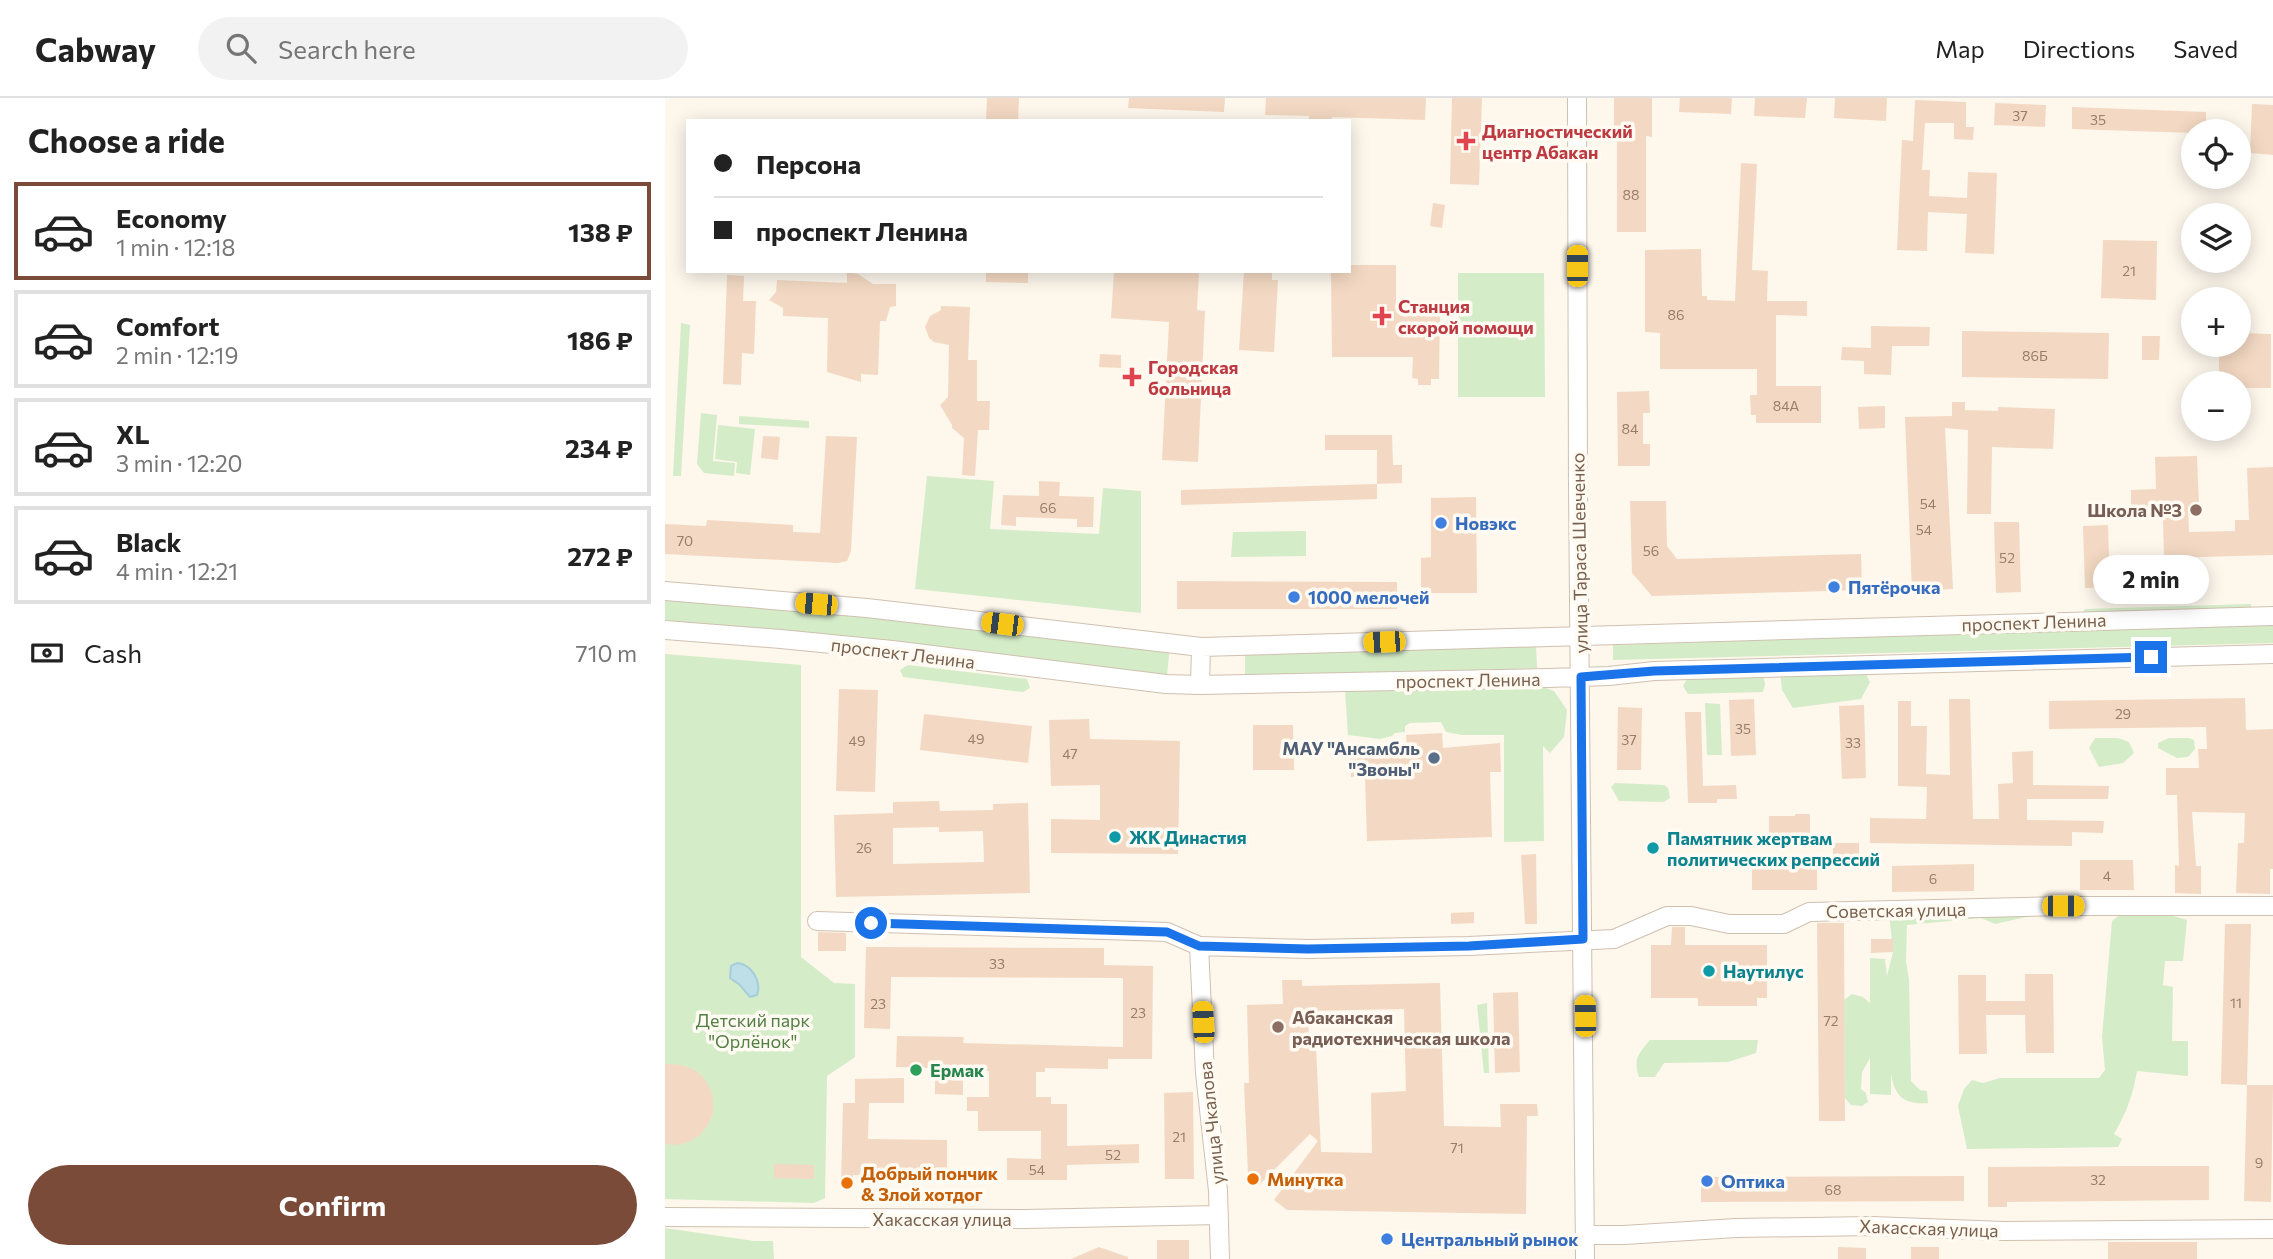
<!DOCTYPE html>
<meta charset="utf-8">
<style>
:root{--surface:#fff;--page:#f2f2f2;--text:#222;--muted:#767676;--line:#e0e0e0;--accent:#7a4b38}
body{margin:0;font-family:Commissioner,sans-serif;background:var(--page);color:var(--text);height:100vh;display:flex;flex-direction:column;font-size:26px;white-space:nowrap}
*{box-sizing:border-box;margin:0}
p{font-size:23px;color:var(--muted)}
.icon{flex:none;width:38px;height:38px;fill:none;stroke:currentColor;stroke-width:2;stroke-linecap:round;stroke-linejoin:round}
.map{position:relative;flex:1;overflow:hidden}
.panel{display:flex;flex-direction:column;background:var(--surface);width:665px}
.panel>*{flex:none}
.guide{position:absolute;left:21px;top:21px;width:665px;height:154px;border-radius:0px;box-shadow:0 4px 18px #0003;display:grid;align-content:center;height:154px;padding:0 28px;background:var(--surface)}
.controls{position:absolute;left:1516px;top:21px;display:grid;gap:14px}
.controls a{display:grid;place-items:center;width:70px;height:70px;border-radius:50%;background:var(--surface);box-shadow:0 4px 18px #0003;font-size:35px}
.end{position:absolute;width:32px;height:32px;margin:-16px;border:9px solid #1a73e8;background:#fff;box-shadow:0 0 0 4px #fff}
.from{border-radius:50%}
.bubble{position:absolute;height:49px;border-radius:24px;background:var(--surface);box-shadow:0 4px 18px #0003;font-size:23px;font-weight:700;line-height:49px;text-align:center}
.car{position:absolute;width:21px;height:42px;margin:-21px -10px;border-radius:9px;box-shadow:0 0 5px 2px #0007;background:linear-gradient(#f5c518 24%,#345 0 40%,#f5c518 0 76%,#345 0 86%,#f5c518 0)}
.guide b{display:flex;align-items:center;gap:24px;height:66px;font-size:26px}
.guide b+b{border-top:2px solid var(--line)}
.guide i{width:18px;height:18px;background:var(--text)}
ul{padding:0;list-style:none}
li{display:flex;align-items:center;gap:21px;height:98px;margin:0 14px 10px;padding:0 14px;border:4px solid var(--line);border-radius:0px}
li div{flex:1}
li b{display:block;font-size:26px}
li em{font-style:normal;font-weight:700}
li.on{border-color:var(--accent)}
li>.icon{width:63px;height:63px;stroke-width:1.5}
h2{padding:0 28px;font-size:32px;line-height:84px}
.pay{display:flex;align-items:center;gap:18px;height:77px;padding:0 28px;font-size:26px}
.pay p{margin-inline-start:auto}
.action{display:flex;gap:14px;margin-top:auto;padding:14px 28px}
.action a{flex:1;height:80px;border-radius:42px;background:var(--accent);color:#fff;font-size:28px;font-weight:700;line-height:80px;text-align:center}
header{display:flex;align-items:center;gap:42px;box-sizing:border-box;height:98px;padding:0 35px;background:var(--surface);border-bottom:2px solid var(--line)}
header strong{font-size:33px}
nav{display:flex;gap:38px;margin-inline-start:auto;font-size:24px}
.search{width:490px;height:63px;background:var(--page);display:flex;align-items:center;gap:18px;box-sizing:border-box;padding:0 24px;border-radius:38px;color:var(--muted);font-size:26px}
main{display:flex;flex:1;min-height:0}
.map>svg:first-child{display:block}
.green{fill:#d5ecc9}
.water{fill:#bfdfe8;stroke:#a5ced9;stroke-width:2}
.building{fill:#f3d9c3;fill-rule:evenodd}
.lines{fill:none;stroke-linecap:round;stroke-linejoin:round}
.street-casing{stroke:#d0c0b0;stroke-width:20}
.street{stroke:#fff;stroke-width:18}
.route{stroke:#1a73e8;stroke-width:9}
.health-dot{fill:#e0444e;stroke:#fffbf3;stroke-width:2.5}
.education-dot{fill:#8d6e63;stroke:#fffbf3;stroke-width:2.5}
.shop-dot{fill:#3f7fe0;stroke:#fffbf3;stroke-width:2.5}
.service-dot{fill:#5c6f8a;stroke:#fffbf3;stroke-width:2.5}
.culture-dot{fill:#0f9aa8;stroke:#fffbf3;stroke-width:2.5}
.leisure-dot{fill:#2e9e5b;stroke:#fffbf3;stroke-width:2.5}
.food-dot{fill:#e8710a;stroke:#fffbf3;stroke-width:2.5}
.labels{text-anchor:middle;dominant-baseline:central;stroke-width:7;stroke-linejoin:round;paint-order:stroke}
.number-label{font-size:14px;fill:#987e6a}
.health-label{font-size:18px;font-weight:bold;fill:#be3a42;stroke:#fffbf3;text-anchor:start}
.education-label{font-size:18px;font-weight:bold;fill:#785e54;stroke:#fffbf3;text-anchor:end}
.shop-label{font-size:18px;font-weight:bold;fill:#366cbe;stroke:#fffbf3;text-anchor:start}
.street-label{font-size:18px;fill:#79604d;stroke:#fffbf3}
.service-label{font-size:18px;font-weight:bold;fill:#4e5e75;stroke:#fffbf3;text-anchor:end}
.culture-label{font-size:18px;font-weight:bold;fill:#0d838f;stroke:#fffbf3;text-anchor:start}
.park-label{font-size:18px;fill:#527f44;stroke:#fffbf3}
.leisure-label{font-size:18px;font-weight:bold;fill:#27864d;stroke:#fffbf3;text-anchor:start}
.food-label{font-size:18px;font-weight:bold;fill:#c56008;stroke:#fffbf3;text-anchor:start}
</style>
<header>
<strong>Cabway</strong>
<div class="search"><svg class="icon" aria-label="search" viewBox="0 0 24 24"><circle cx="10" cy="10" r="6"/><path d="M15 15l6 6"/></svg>Search here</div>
<nav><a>Map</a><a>Directions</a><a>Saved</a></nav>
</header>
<main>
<section class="panel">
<h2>Choose a ride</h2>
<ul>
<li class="on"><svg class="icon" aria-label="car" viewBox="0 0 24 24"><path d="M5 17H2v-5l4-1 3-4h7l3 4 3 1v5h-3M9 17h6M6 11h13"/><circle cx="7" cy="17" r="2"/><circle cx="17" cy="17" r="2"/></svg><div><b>Economy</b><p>1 min · 12:18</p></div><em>138 ₽</em></li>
<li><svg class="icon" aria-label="car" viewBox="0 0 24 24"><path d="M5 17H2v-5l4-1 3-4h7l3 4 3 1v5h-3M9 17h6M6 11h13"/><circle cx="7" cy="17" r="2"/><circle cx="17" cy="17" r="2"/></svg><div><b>Comfort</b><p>2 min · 12:19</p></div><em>186 ₽</em></li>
<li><svg class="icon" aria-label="car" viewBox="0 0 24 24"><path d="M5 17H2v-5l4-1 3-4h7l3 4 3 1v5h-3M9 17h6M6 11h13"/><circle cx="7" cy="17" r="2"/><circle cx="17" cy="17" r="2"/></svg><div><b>XL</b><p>3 min · 12:20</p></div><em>234 ₽</em></li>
<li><svg class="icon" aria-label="car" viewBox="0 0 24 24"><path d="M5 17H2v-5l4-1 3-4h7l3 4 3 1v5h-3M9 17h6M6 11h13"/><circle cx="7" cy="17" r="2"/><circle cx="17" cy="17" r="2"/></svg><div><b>Black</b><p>4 min · 12:21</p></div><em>272 ₽</em></li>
</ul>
<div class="pay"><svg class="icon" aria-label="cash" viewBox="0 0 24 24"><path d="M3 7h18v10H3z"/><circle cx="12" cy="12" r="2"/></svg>Cash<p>710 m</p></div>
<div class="action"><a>Confirm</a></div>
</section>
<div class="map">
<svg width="1608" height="1161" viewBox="0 0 1608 1161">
<rect width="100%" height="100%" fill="#fdf7ec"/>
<!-- green -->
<path class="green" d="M793,175h86l1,124h-87z
M16,225l9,2 -9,151h-8z
M36,315l16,2 -4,46 22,2 -1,13 -30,-3 -7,-9z
M74,318l70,5v7l-70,-4z
M53,327l37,4 -5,46 -14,-2 1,-11 -22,-3z
M262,378l67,5 -4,48 109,5 4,-46 38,3v122l-226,-24z
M641,433v25l-75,1 2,-25z
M0,495l505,53 -3,29 -502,-55z
M1586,506v6l-166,5 -2,-3 2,-3z
M1608,526v19l-660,17v-15z
M871,547l1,23 -292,10v-26z
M0,556l136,11v292l33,26 21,1v73l-28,19 -2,122 -11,5 -149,-4z
M243,567l119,14 3,9 -7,4 -120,-15 -3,-7z
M1199,572l6,12 -9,17 -68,9 -11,-18 -2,-18z
M1098,577l2,9 -2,8 -75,2 -5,-8 5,-9z
M785,587l93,2 11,4 13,19 -3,27 -14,16 -7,-7 1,95 -40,1v-107h-42l-16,-3 -5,-10 -31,1 -5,3v6l-10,1 -3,3 -12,3 -32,-4 -3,-45 101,-1z
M1040,605l15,1 2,51h-15z
M1430,640h23l11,4 5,11 -11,10 -24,4 -10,-19z
M1504,640h20l5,2 1,9 -7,8 -11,1 -19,-10v-5z
M950,685l49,2 4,3 2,10 -6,4 -45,-1 -8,-14z
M1478,809l44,13 -4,41h-18l-2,24 10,2 -1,54h16v35l-51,-5c-4,24 -11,43 -23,63l8,5 -4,8 -151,2 -9,-43 6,-17 8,-9 11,3 17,-5h99l6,-8 -3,-33 10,-116 15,-12z
M1224,814l150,2 -44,10 -14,-6 -74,7 -1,36 3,19 2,101 9,9 7,1 1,12c-24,2 -34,-7 -37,-30v22l-21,-1v-36l-8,14 -1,17 5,4 2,9 -6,4 -11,-1 -6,-7 -1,-98 8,-6 11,3 7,6v-45l15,1 2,17 6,-24z
M822,905l2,70h-5l-7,-68z
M985,942h108l-2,13 -28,9 -64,1 -9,14h-16c-6,-18 -1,-23 11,-37z
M0,1130l89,13h19l1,18h-109z"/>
<!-- water -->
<path class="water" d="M72,865c14,1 25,18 20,32l-7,2 -10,-12 -10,-7 1,-12z"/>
<!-- building -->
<path class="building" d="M322,0h32l-1,23h-32z
M464,0h96l-1,14 -96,-4z
M601,0h160l-1,22 -93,-3 -1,4h-22v-5l-44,-1z
M787,0h30l-3,87 -29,-1z
M949,0h38v39l-6,-1v96h-29v-96h-3z
M1015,0h52l-1,16 -52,-2z
M1090,0h52l-2,20 -51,-2z
M1170,0h52l-1,23 -52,-3z
M1250,2l51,2v25h8l-1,13 -19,-1v-16h-29l-3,47h8l-1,26 38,2 1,-26 29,1 -3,81 -29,-1 2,-39 -39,-2 -1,39 -30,-1 5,-110 11,1z
M1330,5l51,2 -1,22 -51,-2z
M1587,6l21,1v50l-23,-2z
M1407,9l134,5v19h-13v2l-121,-4z
M1076,65l16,1 -5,106 16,1 -1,30h40v15l-31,-1v71h45v37h-65v-8h-5l-1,-20h7v-26h-97v-36l-15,-1v-82l56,-1 1,47h5v4l28,1z
M768,105l12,2 -3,23 -12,-2z
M1438,142l54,1 -1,59 -55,-2z
M684,167h47v39h44l-1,75h-8v6h-13v-6l-6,-1 1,-21h-81l-1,-86h18z
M321,173h42v12l-42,-1z
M449,173h85l-2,39 8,1 -7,151 -36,-2 7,-138 -58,-4z
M579,173h28v9h6l-4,72 -35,-2z
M182,174l11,2 15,10h23v22l-6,1 -4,14h-6l-2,54 -17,-1v8l-34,-10 1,-54 -45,-2v-8l-14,-8 7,-8 1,-12 70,3z
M62,177l17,1 -1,25h13l-2,53 -12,-1 -1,32 -18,-1z
M276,208l29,1 -2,53h9v41h13l-1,29h-11l-3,46 -13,-1 2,-37 -12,-10v-3l-12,-20 8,-8 1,-52 -15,-3 -5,-4 -4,-11 5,-11 11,-6z
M1206,228l59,1 -1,19h-37l-1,29 -27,-1v-13l-23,-1 1,-13 29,1z
M1297,233l147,2 -1,46 -146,-2z
M1573,235l33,1v54h-33v-5h-19v-38h19z
M1477,238h18l-1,24h-17z
M435,256l21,1v13l-22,-1z
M984,293l1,22h-7v31h7v22h-32l-1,-74z
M1287,304h13v8l33,1v-4l57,2 -2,40 -61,-2 -1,67h-24l1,-84 -23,-2 8,161 -41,2 -7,-174 47,-1z
M1220,308v22l-26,1 -1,-22z
M660,337h67l1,30h9v18l-25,1v-34h-52z
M98,338l17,1 -2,23 -17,-2z
M161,338l31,1 -6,114 -4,10 -9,2 -173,-9v-30l41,2 1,-6 86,5v7l27,1z
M1532,358l2,50h-11l1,26 46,-1v-11h14l-2,-52 26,-1v88l-109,3 -1,-39 -32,1v-30l25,-1 -1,-32z
M374,383l21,1 -1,14 35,1 -1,30h-16v-8l-61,-2v9l-15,-1 2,-30 36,1z
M712,386v15l-196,6v-15z
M811,399l1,96h-56v-35l10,-1v-59z
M965,403h36l1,45 10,13 184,-5 1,36 -210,6 -20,-23z
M1329,424h25l2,70 -25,1z
M1443,427l2,62 -25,1 -2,-62z
M512,483l220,1v27h-220z
M174,591l39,1 -3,102 -39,-1z
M1580,600l1,32 27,-1v140h-3v25l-34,-1 2,-50h6l1,-30 -53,-1 4,54h5v28l-26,-1v-28l4,1 -2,-71h-11v-27h33l-1,-19h9l-1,-22 -157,2v-28z
M1089,601l2,56 -25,1 -2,-56z
M1284,601h21l3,120h26l-1,-35 15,-1 -1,-31 21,-1v34l76,1 -1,13h-81v21l77,1 -1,12 -31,-1v14l-202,-3v-25l56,1 1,-32 -29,-1v-85h13v25h16l-1,48 24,1z
M1199,607l2,73 -24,1 -3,-73z
M953,609l24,1 -1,62h-24z
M1020,614h16l2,74 33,-1 1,14h-20v4h-29z
M259,616l108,12 -4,37 -108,-13z
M424,621l1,20 90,2 -2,113 -127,-1v-34l49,1v-35l-49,1 -2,-66z
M588,627h40l1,45h-41z
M777,635l1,15 57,-5 1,29h-11l2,65 -125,4 -2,-65 -14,1 -1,-30 19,-1v4l38,-1 -1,-14z
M274,703l1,10 53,-1v-6l35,-1 2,90 -194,4 -2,-82 59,-2v-11zM274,729v5l44,-1 1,31 -91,2v-36z
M1130,716h15v24l-41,1v-23h26z
M1168,745h26v20h-26z
M871,756l1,70h-12l-4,-69z
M1415,762h53l1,30h-54z
M1309,766v27l-82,1v-26z
M1087,767l65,1v24h-65z
M809,814v11l-23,1v-11z
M1152,825h27l1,198h-26z
M1560,826h26l-4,161 -26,-1z
M1007,829h13v18h82v53h-10v8h-59v-8h-47v-53h20z
M153,834l28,1v18h-28z
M1206,841h22v13l-22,1z
M201,849l238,1v17l49,1 -1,93h-44v10l-63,-1v4h-9v25h15v7h16v42l72,-2v19l-72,2v15h-60v-22l34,1v-28h-63v-20h-11v-14h22v-26l-26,-1v25l-28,-1v-26l-39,-1 1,-31 67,1 -1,6 160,4v-69l-232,-1 -1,52 -26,-1z
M1360,876h28l1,79h-28l-1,-38h-39l1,39h-28l-1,-79h28v26h39z
M617,882h20v6l138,-3 4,143 57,1 -1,-23h37l1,12h-11l-1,98 -239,-4 -13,-10 44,-59 -8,-7 -51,51 -11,-11 -4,-91h5l-2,-78 36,-1zM739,911l2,82 -35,2 1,60 -51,-1 -5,-104 -7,1 -1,-38z
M853,894l2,80 -25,1 -2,-80z
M0,966l16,1 12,4 10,8 7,11 3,12v13l-5,12 -8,10 -11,7 -13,3 -11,-1z
M239,980v25h-35l-1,36 79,1v37l-94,-2v12h-12l2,-84h12v-24z
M1582,987h26l-2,117 -27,-1z
M528,994l1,87h-29l-1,-86z
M109,1066l40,1v14l-40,-1z
M1457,1068h87v34l-202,2v5h-19v-40z
M1299,1078v25l-263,1v-25z
M492,1142h32v19h-32z
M1443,1144h89v17h-89z
M434,1149l29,10v2h-57z
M1173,1149l28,1v11h-28z
M1246,1149h28v12h-28z"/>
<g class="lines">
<defs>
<path id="street" d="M912,0l1,390 7,771
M0,493l202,17 334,39 1072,-31
M0,532l116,9 111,11 274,34 34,1 348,-7 61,-2 45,-5 619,-17
M535,587l1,-38
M152,823l350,11 32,14 110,3 160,-3 145,-7 53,-23h24l38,8h55l25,-12 254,-6h210
M534,848l6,127 13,118 2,68
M0,1119l360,2 194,-4
M920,1137h39l112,-7 136,-2 132,5 269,-2"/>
</defs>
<!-- street casing -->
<use href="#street" class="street-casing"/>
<!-- street -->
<use href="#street" class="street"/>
</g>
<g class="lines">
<!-- route -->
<path class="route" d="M206,825l296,9 32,14 109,3 161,-3 114,-7 -2,-262 73,-6 497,-14"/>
</g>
<!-- markers -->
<g class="health-dot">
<path d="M797.5 32.5h7v7h7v7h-7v7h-7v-7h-7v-7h7z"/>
<path d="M713.5 207.5h7v7h7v7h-7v7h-7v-7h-7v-7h7z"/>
<path d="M463.5 268.5h7v7h7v7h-7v7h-7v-7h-7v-7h7z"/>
</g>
<g class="education-dot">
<circle cx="1531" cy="412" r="7"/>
<circle cx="613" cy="929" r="7"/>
</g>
<g class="shop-dot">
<circle cx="776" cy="425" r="7"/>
<circle cx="1169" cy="489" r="7"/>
<circle cx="629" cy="499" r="7"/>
<circle cx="1042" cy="1083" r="7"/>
<circle cx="722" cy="1141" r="7"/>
</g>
<circle class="service-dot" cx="769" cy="660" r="7"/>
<g class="culture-dot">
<circle cx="450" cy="739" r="7"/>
<circle cx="988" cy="750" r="7"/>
<circle cx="1044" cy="873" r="7"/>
</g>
<circle class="leisure-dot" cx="251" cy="972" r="7"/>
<g class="food-dot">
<circle cx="588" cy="1081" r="7"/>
<circle cx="182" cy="1085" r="7"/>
</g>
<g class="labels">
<!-- number labels -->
<g class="number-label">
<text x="1355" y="17">37</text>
<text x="1433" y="21">35</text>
<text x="966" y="96">88</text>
<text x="1464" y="172">21</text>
<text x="1011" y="216">86</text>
<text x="1370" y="257">86Б</text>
<text x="1121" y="307">84А</text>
<text x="965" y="330">84</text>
<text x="1263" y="405">54</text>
<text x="383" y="409">66</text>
<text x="1259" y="431">54</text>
<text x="20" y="442">70</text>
<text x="986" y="452">56</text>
<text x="1342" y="459">52</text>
<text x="1458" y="615">29</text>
<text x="1078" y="630">35</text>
<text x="311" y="640">49</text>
<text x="964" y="641">37</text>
<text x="192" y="642">49</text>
<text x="1188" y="644">33</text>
<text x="405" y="655">47</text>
<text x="199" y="749">26</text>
<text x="1442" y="777">4</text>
<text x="1268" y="780">6</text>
<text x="332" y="865">33</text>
<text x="1571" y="904">11</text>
<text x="213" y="905">23</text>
<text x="473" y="914">23</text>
<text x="1166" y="922">72</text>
<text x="514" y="1038">21</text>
<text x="792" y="1049">71</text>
<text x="448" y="1056">52</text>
<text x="1594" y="1064">9</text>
<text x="372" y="1071">54</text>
<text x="1433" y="1081">32</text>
<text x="1168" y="1091">68</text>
</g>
<!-- health labels -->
<g class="health-label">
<text x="817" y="33">Диагностический<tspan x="817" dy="21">центр Абакан</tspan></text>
<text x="733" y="208">Станция<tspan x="733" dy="21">скорой помощи</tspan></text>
<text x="483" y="269">Городская<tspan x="483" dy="21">больница</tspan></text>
</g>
<!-- education labels -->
<g class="education-label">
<text x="1517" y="412">Школа №3</text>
<text x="627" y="919" text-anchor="start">Абаканская<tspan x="627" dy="21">радиотехническая школа</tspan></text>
</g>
<!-- shop labels -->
<g class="shop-label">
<text x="790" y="425">Новэкс</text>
<text x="1183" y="489">Пятёрочка</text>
<text x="643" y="499">1000 мелочей</text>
<text x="1056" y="1083">Оптика</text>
<text x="736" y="1141">Центральный рынок</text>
</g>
<!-- street labels -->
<g class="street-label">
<text transform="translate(914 455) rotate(-91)">улица Тараса Шевченко</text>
<text transform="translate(1369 524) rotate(-2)">проспект Ленина</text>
<text transform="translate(238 555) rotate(7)">проспект Ленина</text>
<text transform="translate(803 582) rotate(-1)">проспект Ленина</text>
<text transform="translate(1231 812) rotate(-1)">Советская улица</text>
<text transform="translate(546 1025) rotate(-96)">улица Чкалова</text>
<text x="277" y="1121">Хакасская улица</text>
<text transform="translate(1264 1130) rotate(2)">Хакасская улица</text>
</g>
<!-- service labels -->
<g class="service-label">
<text x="755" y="650">МАУ "Ансамбль<tspan x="755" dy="21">"Звоны"</tspan></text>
</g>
<!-- culture labels -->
<g class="culture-label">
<text x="464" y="739">ЖК Династия</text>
<text x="1002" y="740">Памятник жертвам<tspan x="1002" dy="21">политических репрессий</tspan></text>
<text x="1058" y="873">Наутилус</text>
</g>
<!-- park labels -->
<g class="park-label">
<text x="88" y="922">Детский парк<tspan x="88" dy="21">"Орлёнок"</tspan></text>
</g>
<!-- leisure labels -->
<g class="leisure-label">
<text x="265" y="972">Ермак</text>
</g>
<!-- food labels -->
<g class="food-label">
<text x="196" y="1075">Добрый пончик<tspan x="196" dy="21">&amp; Злой хотдог</tspan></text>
<text x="602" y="1081">Минутка</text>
</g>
</g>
</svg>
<div class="controls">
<a><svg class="icon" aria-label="locate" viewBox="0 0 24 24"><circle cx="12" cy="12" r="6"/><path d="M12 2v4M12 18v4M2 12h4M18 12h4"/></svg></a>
<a><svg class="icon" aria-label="layers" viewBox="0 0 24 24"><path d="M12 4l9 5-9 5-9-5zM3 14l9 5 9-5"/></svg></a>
<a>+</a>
<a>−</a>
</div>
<i class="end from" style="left:206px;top:825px"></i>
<i class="end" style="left:1486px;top:559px"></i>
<div class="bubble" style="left:1428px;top:457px;width:116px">2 min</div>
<i class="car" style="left:912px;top:168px;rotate:0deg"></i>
<i class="car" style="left:151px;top:506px;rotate:275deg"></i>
<i class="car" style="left:337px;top:526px;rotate:277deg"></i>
<i class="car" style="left:719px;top:544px;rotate:268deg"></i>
<i class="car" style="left:1398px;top:808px;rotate:90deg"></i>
<i class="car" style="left:920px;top:918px;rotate:359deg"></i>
<i class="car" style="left:538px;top:924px;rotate:357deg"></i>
<div class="guide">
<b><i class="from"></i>Персона</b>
<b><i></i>проспект Ленина</b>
</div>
</div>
</main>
